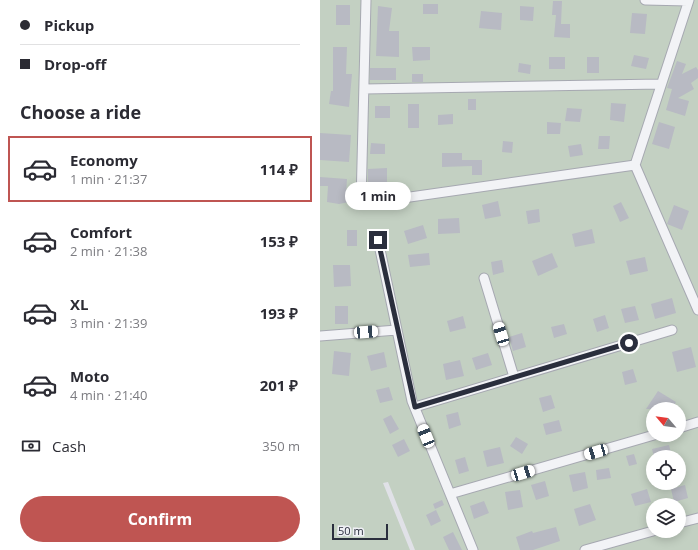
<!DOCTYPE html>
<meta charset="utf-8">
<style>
:root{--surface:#fff;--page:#f7f7f7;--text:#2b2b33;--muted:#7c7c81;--line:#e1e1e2;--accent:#bf5552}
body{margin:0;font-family:"Open Sans",sans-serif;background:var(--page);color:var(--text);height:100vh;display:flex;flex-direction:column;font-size:15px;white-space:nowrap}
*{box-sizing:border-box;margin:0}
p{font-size:13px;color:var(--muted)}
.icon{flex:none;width:22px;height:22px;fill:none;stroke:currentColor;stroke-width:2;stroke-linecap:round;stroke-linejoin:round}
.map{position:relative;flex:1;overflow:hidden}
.drawer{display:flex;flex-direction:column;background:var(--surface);width:320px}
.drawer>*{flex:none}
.hud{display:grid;align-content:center;height:88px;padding:0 20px;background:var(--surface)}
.needle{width:26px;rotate:299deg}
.fabs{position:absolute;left:326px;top:402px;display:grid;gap:8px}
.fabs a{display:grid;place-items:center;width:40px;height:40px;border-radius:50%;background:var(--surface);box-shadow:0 2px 10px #0003;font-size:20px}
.scale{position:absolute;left:12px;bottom:10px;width:56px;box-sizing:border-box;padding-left:4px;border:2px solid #2a2e3d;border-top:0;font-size:11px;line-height:14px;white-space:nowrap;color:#2a2e3d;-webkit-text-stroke:3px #eff0f5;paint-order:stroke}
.end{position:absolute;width:18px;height:18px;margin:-9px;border:5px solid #2a2e3d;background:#fff;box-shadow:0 0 0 2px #fff}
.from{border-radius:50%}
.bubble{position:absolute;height:28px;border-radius:14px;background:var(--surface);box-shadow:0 2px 10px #0003;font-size:13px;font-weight:700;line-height:28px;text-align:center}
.car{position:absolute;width:12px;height:24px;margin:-12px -6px;border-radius:5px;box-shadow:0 0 3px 1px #0007;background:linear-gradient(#fff 24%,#345 0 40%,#fff 0 76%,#345 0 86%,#fff 0)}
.hud b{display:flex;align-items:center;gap:14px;height:38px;font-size:15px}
.hud b+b{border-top:1px solid var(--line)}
.hud i{width:10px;height:10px;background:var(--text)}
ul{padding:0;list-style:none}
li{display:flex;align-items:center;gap:12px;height:66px;margin:0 8px 6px;padding:0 12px;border:2px solid transparent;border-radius:0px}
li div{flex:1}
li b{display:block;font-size:15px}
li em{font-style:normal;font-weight:700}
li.active{border-color:var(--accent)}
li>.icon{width:36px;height:36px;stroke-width:1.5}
h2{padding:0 20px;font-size:18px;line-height:48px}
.pay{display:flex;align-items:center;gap:10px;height:44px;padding:0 20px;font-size:15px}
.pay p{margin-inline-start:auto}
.button{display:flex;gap:8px;margin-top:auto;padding:8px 20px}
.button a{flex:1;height:46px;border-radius:24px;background:var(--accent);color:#fff;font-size:16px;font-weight:700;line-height:46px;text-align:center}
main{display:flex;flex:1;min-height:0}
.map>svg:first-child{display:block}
.green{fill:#c3d0c2;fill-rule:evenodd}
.building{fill:#b8bac3}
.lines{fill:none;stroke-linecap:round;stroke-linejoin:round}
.minor-casing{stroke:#a6a8b1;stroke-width:11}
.minor{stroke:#f2f3f6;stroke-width:9}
.route{stroke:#2a2e3d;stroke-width:5}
</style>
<main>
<section class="drawer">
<div class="hud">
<b><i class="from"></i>Pickup</b>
<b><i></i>Drop-off</b>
</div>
<h2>Choose a ride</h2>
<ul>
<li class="active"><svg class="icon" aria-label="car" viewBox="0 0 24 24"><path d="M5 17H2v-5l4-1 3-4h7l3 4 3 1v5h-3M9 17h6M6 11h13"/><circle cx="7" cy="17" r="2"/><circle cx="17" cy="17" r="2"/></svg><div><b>Economy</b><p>1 min · 21:37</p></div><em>114 ₽</em></li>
<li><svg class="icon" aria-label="car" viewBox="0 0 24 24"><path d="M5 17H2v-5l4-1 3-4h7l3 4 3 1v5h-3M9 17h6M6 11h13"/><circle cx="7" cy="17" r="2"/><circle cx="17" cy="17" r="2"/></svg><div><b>Comfort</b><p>2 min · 21:38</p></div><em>153 ₽</em></li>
<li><svg class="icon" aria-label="car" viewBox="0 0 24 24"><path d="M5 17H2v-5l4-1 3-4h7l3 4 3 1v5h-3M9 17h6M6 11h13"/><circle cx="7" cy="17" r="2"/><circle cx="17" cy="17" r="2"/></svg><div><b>XL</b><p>3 min · 21:39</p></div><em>193 ₽</em></li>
<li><svg class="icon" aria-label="car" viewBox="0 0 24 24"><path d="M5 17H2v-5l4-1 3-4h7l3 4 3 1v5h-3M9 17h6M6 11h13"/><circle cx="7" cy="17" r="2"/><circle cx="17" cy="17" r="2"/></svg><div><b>Moto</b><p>4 min · 21:40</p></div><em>201 ₽</em></li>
</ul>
<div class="pay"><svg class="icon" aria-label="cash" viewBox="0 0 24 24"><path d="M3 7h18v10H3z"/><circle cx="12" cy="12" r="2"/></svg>Cash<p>350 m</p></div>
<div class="button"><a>Confirm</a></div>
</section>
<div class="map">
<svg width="378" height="550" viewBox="0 0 378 550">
<rect width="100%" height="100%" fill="#e0e1e7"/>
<!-- green -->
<path class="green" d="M0,0h378v550h-283l-27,-68 -5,1 27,67h-90zM333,409h26v26h-26zM333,457h26v26h-26zM333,505h26v26h-26z"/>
<!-- building -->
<path class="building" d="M233,1h9l-1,23h9v14l-16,-1 2,-22h-4z
M103,4h15v10h-15z
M16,5h14v20h-14z
M58,6l14,2 -3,23h10v26l-23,-1z
M200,6l14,1 -1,14 -13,-1z
M161,11l21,2 -1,17 -22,-2z
M312,13l15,1 -2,20 -15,-1z
M13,47h14l-1,27h6l-3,33 -20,-3 2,-13h2z
M92,47h18v13l-17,1z
M314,55l15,3 -3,11 -15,-3z
M229,57h16v12h-16z
M267,57h12v16h-12z
M357,61l9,3 -4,10 14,-7 2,3v8l-7,5 3,6 -16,9 11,3 -4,15 -19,-6 6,-21 -5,-1z
M199,63l12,2 -1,9 -12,-2z
M50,68h26v12h-26z
M92,74h11v8h-11z
M148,99h8v11h-8z
M291,103l15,1 -2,18 -14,-2z
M88,104h11v24h-11z
M55,106h15v12h-15z
M247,108l15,1 -2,13 -15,-1z
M133,114v10l-15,1v-10z
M227,122l14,1 -1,11h-13z
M339,122l16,5 -6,22 -17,-5z
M0,133l31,2 -2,27 -29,-2z
M279,136h11l-1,13h-11z
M183,141l10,1 -1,11 -10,-1z
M51,143l14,1v10h-15z
M261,144l2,11 -13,2 -2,-11z
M122,153h20v7h20v15h-10v-9l-30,1z
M67,168v14h-19v-13z
M0,177l27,2 -1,15h2l1,8 -10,2 -12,-2 1,-16h-8z
M178,201l3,15 -16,3 -3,-14z
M301,202l8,16 -9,4 -7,-16z
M354,205l15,6 -7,19 -15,-6z
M219,209l1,13 -12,2 -2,-13z
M139,218l1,15 -22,1v-15z
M103,225l4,13 -19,6 -4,-13z
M272,229l3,14 -20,4 -3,-13z
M27,230h10v16h-10z
M109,253l1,12 -20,2 -2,-12z
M232,253l6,14 -20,9 -6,-15z
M325,257l3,14 -18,4 -4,-14z
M182,260l2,12 -11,3 -2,-13z
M13,265h17l1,21 -17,1z
M352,298l4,15 -21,6 -4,-15z
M15,306h13v18h-13z
M315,306l4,14 -14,3 -4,-14z
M285,315l4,13 -12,4 -4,-13z
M143,316l3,12 -16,4 -3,-11z
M244,324l3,10 -13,4 -3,-11z
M202,333l4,14 -13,4 -4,-14z
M371,347l5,20 -19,5 -5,-20z
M14,351l17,2 -2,23 -17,-2z
M64,352l3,15 -16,4 -4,-15z
M168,353l4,12 -16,5 -4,-12z
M140,360l4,16 -18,4 -3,-16z
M313,369l4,13 -12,3 -3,-13z
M69,387l4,13 -13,3 -4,-13z
M338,391l18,11 -4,7h-26z
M231,395l4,13 -12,4 -4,-14z
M138,412l3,13 -12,4 -3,-14z
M71,415l8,14 -9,5 -7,-15z
M239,420l3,11 -16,4 -3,-11z
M196,437l12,7 -6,10 -12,-8z
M84,439l6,12 -12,6 -6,-12z
M349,445l3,12h-18l-2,-8z
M180,447l4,16 -17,4 -4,-16z
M314,454l3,10 -8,2 -3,-10z
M145,457l4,14 -10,3 -4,-14z
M289,468l2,10 -14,2 -1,-10z
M265,472l3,16 -15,4 -4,-17z
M225,481l4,15 -13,4 -5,-15z
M365,485l3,13 -14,4 -3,-13z
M327,489l4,13 -16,4 -4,-12z
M200,490l3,17 -15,3 -3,-18z
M122,500l2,5 -9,4 -2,-5z
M164,501l5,12 -15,6 -4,-13z
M270,504l6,16 -17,6 -5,-17z
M116,510l5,11 -10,5 -5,-11z
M236,527l4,14 -27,9h-13l-4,-13 16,-6 1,2z
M133,532l9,18h-13l-6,-13z"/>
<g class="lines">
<defs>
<path id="minor" d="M46,0l-5,204 274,-39 63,145
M325,0l43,1
M44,89l297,-5
M315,165l54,-165
M58,240l34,161 61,149
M164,278l30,99
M0,336l77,-6
M95,407l257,-77
M359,428l19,-6
M130,494l204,-59
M359,523l19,-5
M265,550l68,-19"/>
</defs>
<!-- minor casing -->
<use href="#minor" class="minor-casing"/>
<!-- minor -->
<use href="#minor" class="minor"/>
</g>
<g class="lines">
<!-- route -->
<path class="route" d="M58,240l37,167 214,-64"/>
</g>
</svg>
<div class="fabs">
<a><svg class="needle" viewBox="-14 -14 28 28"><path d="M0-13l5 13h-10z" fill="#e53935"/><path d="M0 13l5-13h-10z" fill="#7c7c81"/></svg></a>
<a><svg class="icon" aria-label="locate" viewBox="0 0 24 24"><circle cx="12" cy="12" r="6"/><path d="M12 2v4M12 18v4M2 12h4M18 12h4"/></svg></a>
<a><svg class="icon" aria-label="layers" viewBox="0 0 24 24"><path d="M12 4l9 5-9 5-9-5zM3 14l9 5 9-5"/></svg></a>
</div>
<div class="scale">50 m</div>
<i class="end from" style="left:309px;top:343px"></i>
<i class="end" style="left:58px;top:240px"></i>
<div class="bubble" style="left:25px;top:182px;width:66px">1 min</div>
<i class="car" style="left:46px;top:332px;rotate:86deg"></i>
<i class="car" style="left:181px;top:334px;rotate:343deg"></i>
<i class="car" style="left:106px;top:436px;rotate:338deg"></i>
<i class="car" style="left:276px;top:452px;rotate:254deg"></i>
<i class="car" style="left:203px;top:473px;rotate:73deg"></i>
</div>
</main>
